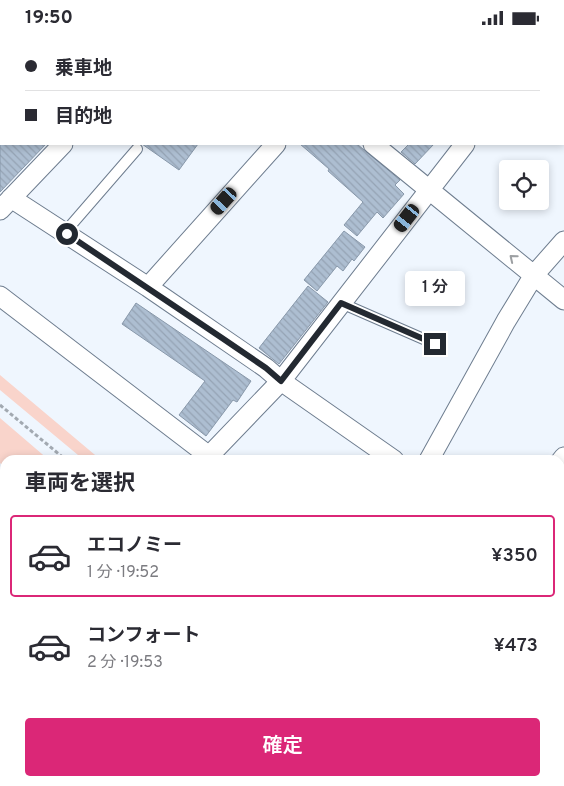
<!DOCTYPE html>
<html lang="ja">
<meta charset="utf-8">
<style>
:root{--surface:#fff;--page:#f2f2f3;--text:#2b2b33;--muted:#7c7c81;--line:#e1e1e2;--accent:#db2777}
body{margin:0;font-family:Overpass,"Noto Sans JP",sans-serif;background:var(--page);color:var(--text);height:100vh;display:flex;flex-direction:column;font-size:19px;white-space:nowrap}
*{box-sizing:border-box;margin:0}
p{font-size:16px;color:var(--muted)}
.icon{flex:none;width:28px;height:28px;fill:none;stroke:currentColor;stroke-width:2;stroke-linecap:round;stroke-linejoin:round}
.map{position:relative;flex:1;overflow:hidden}
.panel{position:absolute;left:0px;top:420px;width:565px;height:331px;display:flex;flex-direction:column;background:var(--surface);border-radius:15px 15px 0 0;box-shadow:0 2px 8px #0003}
.panel>*{flex:none}
.hud{position:absolute;left:0px;top:0px;width:565px;height:110px;box-shadow:0 2px 8px #0003;display:grid;align-content:center;height:110px;padding:0 25px;background:var(--surface)}
.controls{position:absolute;left:499px;top:125px;display:grid;gap:10px}
.controls a{display:grid;place-items:center;width:50px;height:50px;border-radius:5px;background:var(--surface);box-shadow:0 2px 8px #0003;font-size:25px}
.end{position:absolute;width:22px;height:22px;margin:-11px;border:6px solid #232931;background:#fff;box-shadow:0 0 0 2px #fff}
.from{border-radius:50%}
.bubble{position:absolute;height:35px;border-radius:5px;background:var(--surface);box-shadow:0 2px 8px #0003;font-size:16px;font-weight:600;line-height:35px;text-align:center}
.car{position:absolute;width:15px;height:30px;margin:-15px -8px;border-radius:6px;box-shadow:0 0 4px 1px #0007;background:linear-gradient(#222 24%,#8ab4d8 0 40%,#222 0 76%,#8ab4d8 0 86%,#222 0)}
.hud b{display:flex;align-items:center;gap:18px;height:48px;font-size:19px}
.hud b+b{border-top:1px solid var(--line)}
.hud i{width:12px;height:12px;background:var(--text)}
ul{padding:0;list-style:none}
li{display:flex;align-items:center;gap:15px;height:82px;margin:0 10px 8px;padding:0 15px;border:2px solid transparent;border-radius:5px}
li div{flex:1}
li b{display:block;font-size:19px}
li em{font-style:normal;font-weight:600}
li.on{border-color:var(--accent)}
li>.icon{width:45px;height:45px;stroke-width:1.5}
h2{padding:0 25px;font-size:22px;line-height:60px}
.primary-button{display:flex;gap:10px;margin-top:auto;padding:10px 25px}
.primary-button a{flex:1;height:58px;border-radius:5px;background:var(--accent);color:#fff;font-size:20px;font-weight:600;line-height:58px;text-align:center}
.status{display:flex;justify-content:space-between;align-items:center;height:35px;padding:0 25px;background:var(--surface);direction:ltr}
.status svg{height:14px;fill:currentColor}
.map>svg:first-child{display:block}
.grass{fill:#f9d4cb}
.water{fill:#bbd7f7}
.building{fill:url(#building-back-hatch);stroke:#8898aa}
.lines{fill:none;stroke-linecap:round;stroke-linejoin:round}
.lane-casing{stroke:#6e7d8f;stroke-width:12}
.street-casing{stroke:#6e7d8f;stroke-width:21}
.path{stroke:#a2a9b1;stroke-width:3;stroke-dasharray:4 2.5;stroke-linecap:butt}
.lane{stroke:#fff;stroke-width:10}
.street{stroke:#fff;stroke-width:19}
.oneway{stroke:#9c9fa2}
.route{stroke:#232931;stroke-width:6}
</style>
<div class="status"><b>19:50</b><svg viewBox="0 0 49 12"><path d="M0 12V9h3v3zM5 12V6h3v6zM10 12V3h3v9zM15 12V0h3v12zM26 1h20v11H26zM47 4h2v5h-2z"/></svg></div>
<div class="map">
<svg width="564" height="751" viewBox="0 0 564 751">
<defs>
<pattern id="building-back-hatch" width="6" height="6" patternUnits="userSpaceOnUse" patternTransform="scale(1.25)"><rect width="6" height="6" fill="#adbed1"/><path d="M-1 5l2 2M0 0l6 6M5-1l2 2" fill="none" stroke="#95a3b4"/></pattern>
</defs>
<rect width="100%" height="100%" fill="#eff6fe"/>
<!-- grass -->
<path class="grass" d="M0,340l101,85h-17l-84,-70z
M0,383l49,42h-44v8l-5,-5z
M351,746h54l5,5h-53z
M427,746h36l5,5h-36z"/>
<!-- water -->
<path class="water" d="M0,572l5,5v169h190l5,5h-200z"/>
<!-- building -->
<path class="building" d="M0,109h46l-46,48z
M142,109h56l-19,26z
M300,109h57l43,36 -5,5 9,9 -21,24 -6,-6 -20,24 -13,-11 19,-23 -35,-31 1,-2z
M409,109h25l-19,20 -14,-12z
M344,196l21,16 -11,14 -2,-2 -9,12 -6,-5 -20,25 -13,-11z
M308,251l20,16 -49,62 -20,-16z
M136,268l115,78 -14,21 -4,-2 -27,36 -27,-21 26,-34 -83,-57z"/>
<g class="lines">
<defs>
<path id="lane" d="M67,199l5,-10 65,-75
M341,268l94,41"/>
<path id="street" d="M241,0l2,1
M167,1l1,-1
M371,1l1,-1
M547,1v-1
M373,109l191,156
M11,163l137,89 118,81 15,13 113,79
M0,175l63,-66
M148,252l128,-143
M0,261l209,160 2,4
M209,421l72,-75 184,-237
M429,425l77,-139 28,-46 30,-34
M560,427l4,-5
M560,565l4,1
M560,609l4,-6
M560,655l4,4
M481,746l5,5"/>
</defs>
<!-- lane casing -->
<use href="#lane" class="lane-casing"/>
<!-- street casing -->
<use href="#street" class="street-casing"/>
<!-- path -->
<path class="path" d="M0,370l66,55
M0,505l5,4
M264,746l5,5
M418,746l6,5"/>
<!-- lane -->
<use href="#lane" class="lane"/>
<!-- street -->
<use href="#street" class="street"/>
</g>
<!-- one-way arrows -->
<defs><path id="oneway-chevron" d="M-2-3.5L2.5 0L-2 3.5" fill="none" stroke-width="1.6" stroke-linecap="round" stroke-linejoin="round" transform="scale(1.25)"/></defs>
<use class="oneway" href="#oneway-chevron" transform="translate(513 223) rotate(-141)"/>
<g class="lines">
<!-- route -->
<path class="route" d="M67,199l155,104 44,30 15,13 60,-78 94,41"/>
</g>
</svg>
<div class="controls">
<a><svg class="icon" aria-label="locate" viewBox="0 0 24 24"><circle cx="12" cy="12" r="6"/><path d="M12 2v4M12 18v4M2 12h4M18 12h4"/></svg></a>
</div>
<i class="end from" style="left:67px;top:199px"></i>
<i class="end" style="left:435px;top:309px"></i>
<div class="bubble" style="left:405px;top:236px;width:60px">1 分</div>
<i class="car" style="left:224px;top:166px;rotate:222deg"></i>
<i class="car" style="left:407px;top:183px;rotate:218deg"></i>
<div class="hud">
<b><i class="from"></i>乗車地</b>
<b><i></i>目的地</b>
</div>
<section class="panel">
<h2>車両を選択</h2>
<ul>
<li class="on"><svg class="icon" aria-label="car" viewBox="0 0 24 24"><path d="M5 17H2v-5l4-1 3-4h7l3 4 3 1v5h-3M9 17h6M6 11h13"/><circle cx="7" cy="17" r="2"/><circle cx="17" cy="17" r="2"/></svg><div><b>エコノミー</b><p>1 分 · 19:52</p></div><em>¥350</em></li>
<li><svg class="icon" aria-label="car" viewBox="0 0 24 24"><path d="M5 17H2v-5l4-1 3-4h7l3 4 3 1v5h-3M9 17h6M6 11h13"/><circle cx="7" cy="17" r="2"/><circle cx="17" cy="17" r="2"/></svg><div><b>コンフォート</b><p>2 分 · 19:53</p></div><em>¥473</em></li>
</ul>
<div class="primary-button"><a>確定</a></div>
</section>
</div>
